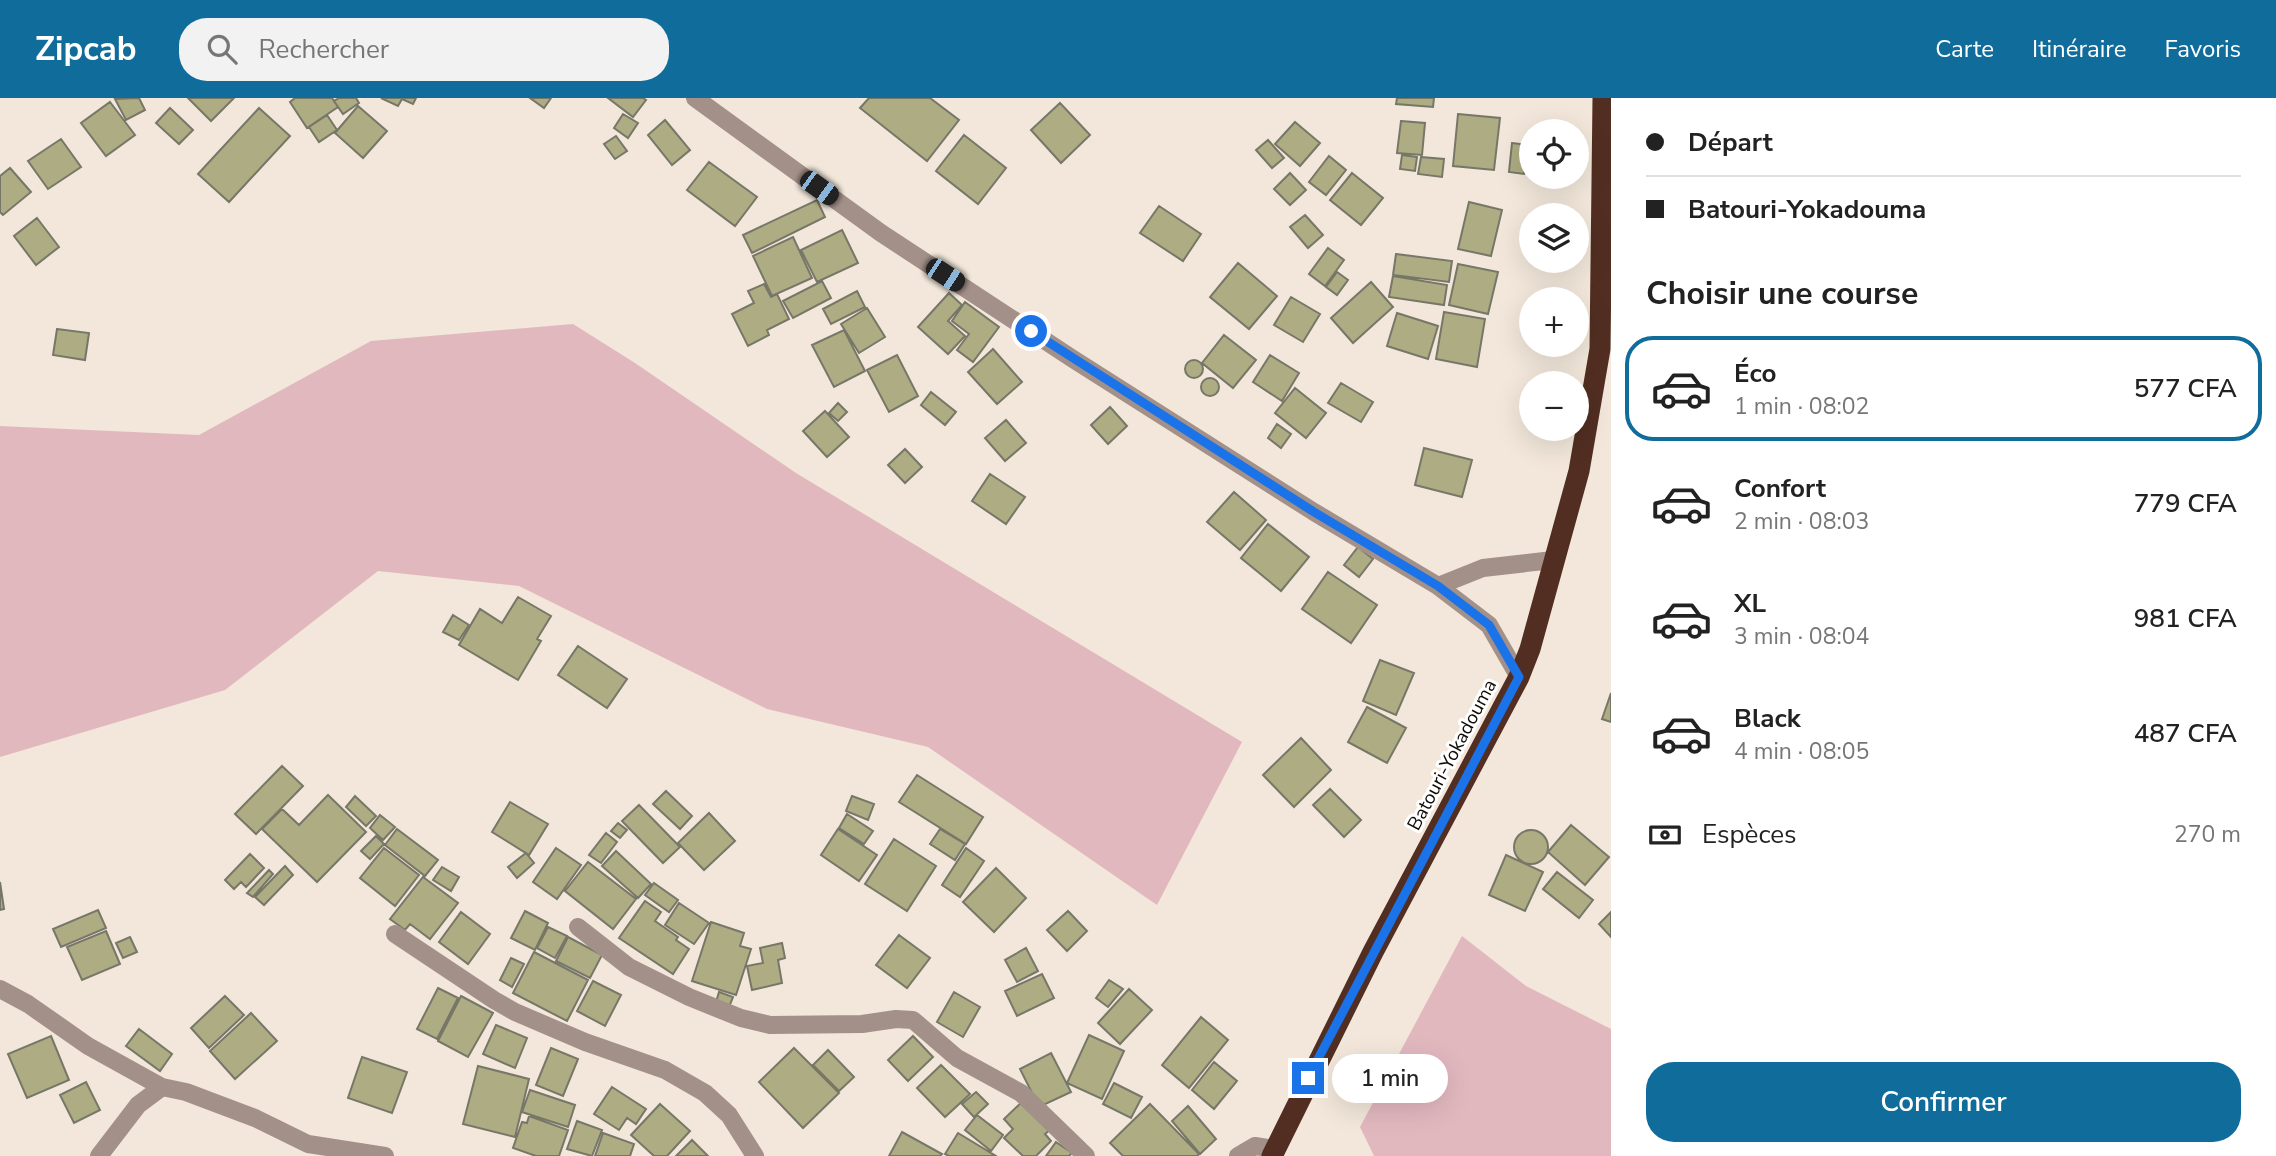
<!DOCTYPE html>
<html lang="fr">
<meta charset="utf-8">
<style>
:root{--surface:#fff;--page:#f2f2f2;--text:#222;--muted:#767676;--line:#e0e0e0;--accent:#106c9b}
body{margin:0;font-family:"Nunito Sans",sans-serif;background:var(--page);color:var(--text);height:100vh;display:flex;flex-direction:column;font-size:26px;white-space:nowrap}
*{box-sizing:border-box;margin:0}
p{font-size:23px;color:var(--muted)}
.icon{flex:none;width:38px;height:38px;fill:none;stroke:currentColor;stroke-width:2;stroke-linecap:round;stroke-linejoin:round}
.map{position:relative;flex:1;overflow:hidden}
.drawer{display:flex;flex-direction:column;background:var(--surface);width:665px}
.drawer>*{flex:none}
.hud{display:grid;align-content:center;height:154px;padding:0 35px;background:var(--surface)}
.buttons{position:absolute;left:1519px;top:21px;display:grid;gap:14px}
.buttons a{display:grid;place-items:center;width:70px;height:70px;border-radius:50%;background:var(--surface);box-shadow:0 7px 28px #0002;font-size:35px}
.end{position:absolute;width:32px;height:32px;margin:-16px;border:9px solid #1a73e8;background:#fff;box-shadow:0 0 0 4px #fff}
.from{border-radius:50%}
.bubble{position:absolute;height:49px;border-radius:24px;background:var(--surface);box-shadow:0 7px 28px #0002;font-size:23px;font-weight:600;line-height:49px;text-align:center}
.car{position:absolute;width:21px;height:42px;margin:-21px -10px;border-radius:9px;box-shadow:0 0 5px 2px #0007;background:linear-gradient(#222 24%,#8ab4d8 0 40%,#222 0 76%,#8ab4d8 0 86%,#222 0)}
.hud b{display:flex;align-items:center;gap:24px;height:66px;font-size:26px}
.hud b+b{border-top:2px solid var(--line)}
.hud i{width:18px;height:18px;background:var(--text)}
ul{padding:0;list-style:none}
li{display:flex;align-items:center;gap:21px;height:105px;margin:0 14px 10px;padding:0 21px;border:4px solid transparent;border-radius:28px}
li div{flex:1}
li b{display:block;font-size:26px}
li em{font-style:normal;font-weight:600}
li.selected{border-color:var(--accent)}
li>.icon{width:63px;height:63px;stroke-width:1.5}
h2{padding:0 35px;font-size:32px;line-height:84px}
.pay{display:flex;align-items:center;gap:18px;height:77px;padding:0 35px;font-size:26px}
.pay p{margin-inline-start:auto}
.action{display:flex;gap:14px;margin-top:auto;padding:14px 35px}
.action a{flex:1;height:80px;border-radius:28px;background:var(--accent);color:#fff;font-size:28px;font-weight:600;line-height:80px;text-align:center}
header{display:flex;align-items:center;gap:42px;box-sizing:border-box;height:98px;padding:0 35px;background:var(--accent);color:#fff}
header strong{font-size:33px}
nav{display:flex;gap:38px;margin-inline-start:auto;font-size:24px}
.search{width:490px;height:63px;background:var(--page);display:flex;align-items:center;gap:18px;box-sizing:border-box;padding:0 24px;border-radius:28px;color:var(--muted);font-size:26px}
main{display:flex;flex:1;min-height:0}
.map>svg:first-child{display:block}
.green{fill:#e2b8bf}
.building{fill:#aeac83;stroke:#777768;stroke-width:2}
.lines{fill:none;stroke-linecap:round;stroke-linejoin:round}
.street{stroke:#a39089;stroke-width:18}
.highway{stroke:#522e22;stroke-width:21}
.route{stroke:#1a73e8;stroke-width:9}
.labels{text-anchor:middle;dominant-baseline:central;stroke-width:6;stroke-linejoin:round;paint-order:stroke}
.street-label{font-size:19px;fill:#0e0b07;stroke:#fff}
</style>
<header>
<strong>Zipcab</strong>
<div class="search"><svg class="icon" aria-label="search" viewBox="0 0 24 24"><circle cx="10" cy="10" r="6"/><path d="M15 15l6 6"/></svg>Rechercher</div>
<nav><a>Carte</a><a>Itinéraire</a><a>Favoris</a></nav>
</header>
<main>
<div class="map">
<svg width="1611" height="1058" viewBox="0 0 1611 1058">
<rect width="100%" height="100%" fill="#f2e7da"/>
<!-- green -->
<path class="green" d="M573,226l62,39 161,110 446,269 -85,163 -229,-158 -161,-38 -248,-123 -141,-15 -153,119 -225,67v-331l199,9 172,-94z
M1462,838l64,50 85,43v127h-237l-14,-29z"/>
<!-- building -->
<path class="building" d="M139,0l6,12 -19,10 -11,-21z
M188,0h46l-23,23z
M295,0h37l6,9 -31,21 -17,-26z
M339,0h17l3,5 -16,11 -9,-13z
M381,0h35l-3,6 -11,-5 -4,7z
M530,0h21l-7,10z
M608,0h35l3,2 -13,17z
M869,0h61l29,22 -32,41 -67,-53z
M1397,0h37l-1,9 -37,-3z
M110,4l25,33 -29,21 -25,-33z
M1060,5l30,32 -29,28 -30,-33z
M358,8l29,25 -24,27 -28,-25z
M170,10l23,22 -14,14 -23,-21z
M259,10l31,28 -61,66 -31,-28z
M623,16l15,9 -10,15 -14,-10z
M1458,16l42,4 -6,52 -41,-4z
M327,17l10,15 -18,12 -10,-15z
M665,22l25,30 -18,15 -24,-30z
M1401,23l24,2 -3,32 -25,-2z
M1295,24l25,21 -20,23 -25,-22z
M964,37l42,33 -28,36 -42,-33z
M616,38l11,15 -12,8 -11,-15z
M61,41l20,28 -33,22 -20,-28z
M1268,42l16,18 -12,10 -16,-18z
M1512,45l16,2 -4,29 -15,-2z
M1402,57l15,2 -2,14 -15,-2z
M1329,58l17,14 -20,25 -17,-13z
M1421,59l23,2 -2,18 -24,-3z
M709,64l48,35 -22,29 -48,-36z
M10,70l21,24 -28,23 -3,-3v-36z
M1290,75l16,17 -16,15 -16,-16z
M1352,75l31,25 -22,27 -31,-25z
M817,102l8,17 -73,36 -9,-18z
M1469,104l33,8 -11,46 -33,-7z
M1159,108l42,28 -18,27 -43,-28z
M1305,117l18,20 -15,13 -18,-21z
M37,120l22,29 -23,18 -22,-29z
M842,132l16,33 -41,19 -16,-32z
M793,139l19,41 -40,18 -19,-40z
M1328,150l16,12 -19,26 -16,-12z
M1396,156l56,7 -3,21 -56,-7z
M1238,165l39,33 -28,33 -39,-32z
M1458,166l40,8 -10,42 -39,-9z
M1337,174l11,8 -11,15 -11,-8z
M1393,178l54,9 -3,20 -55,-8z
M822,183l9,17 -38,20 -10,-17z
M1371,184l22,25 -40,36 -22,-25z
M764,186l7,13 6,-3 12,25 -22,11 2,5 -21,11 -16,-32 22,-11 -6,-12z
M857,193l8,16 -34,17 -8,-15z
M949,195l13,12 -14,16 17,15 -17,18 -30,-27z
M1291,199l29,17 -17,28 -29,-17z
M965,204l34,25 -26,35 -16,-12 12,-16 -17,-13z
M867,210l18,29 -26,16 -18,-29z
M1444,214l41,7 -8,48 -41,-8z
M1397,215l41,13 -10,33 -41,-13z
M57,231l32,4 -4,27 -32,-5z
M844,232l21,41 -31,16 -22,-42z
M1224,237l32,25 -23,28 -31,-25z
M993,251l29,33 -25,22 -29,-32z
M897,257l21,41 -29,16 -22,-42z
M1270,257l29,18 -17,28 -29,-19z
M1185 271a9 9 0 1 1 18 0a9 9 0 1 1-18 0Z
M1201 289a9 9 0 1 1 18 0a9 9 0 1 1-18 0Z
M1341,285l32,19 -12,20 -33,-19z
M1295,290l31,25 -20,25 -31,-25z
M931,294l25,20 -11,13 -24,-20z
M838,305l9,9 -9,9 -9,-8z
M1110,309l17,19 -19,18 -17,-19z
M825,313l24,26 -22,20 -24,-26z
M1006,322l20,23 -21,18 -20,-23z
M1277,326l14,10 -10,14 -13,-10z
M1424,350l48,12 -10,37 -47,-12z
M905,351l17,18 -17,16 -17,-18z
M990,376l35,23 -19,27 -34,-23z
M1234,394l32,28 -26,30 -33,-28z
M1268,426l41,33 -28,34 -40,-33z
M1358,449l15,12 -14,18 -15,-12z
M1328,474l49,33 -26,38 -49,-34z
M518,499l33,19 -14,23 4,2 -23,39 -59,-35 21,-36 22,14z
M453,517l16,10 -10,15 -16,-8z
M578,548l49,33 -20,29 -49,-33z
M1380,562l34,13 -18,42 -33,-14z
M1611,595v29l-9,-3z
M1367,609l39,21 -19,35 -39,-21z
M1301,640l30,32 -37,37 -31,-32z
M282,668l21,20 -47,48 -21,-20z
M917,677l66,42 -17,27 -67,-42z
M1330,691l31,31 -17,17 -31,-32z
M666,693l26,25 -12,13 -27,-25z
M328,697l38,37 -49,50 -55,-53 20,-20 17,16z
M355,698l21,20 -10,10 -20,-19z
M852,698l22,8 -6,16 -22,-9z
M510,704l38,22 -19,31 -37,-23z
M639,707l41,42 -17,16 -41,-42z
M709,715l26,28 -31,29 -26,-27z
M847,716l26,17 -9,13 -25,-16z
M380,717l15,12 -12,13 -13,-12z
M618,725l9,7 -7,8 -9,-7z
M1571,727l38,32 -24,28 -37,-33z
M397,731l41,31 -13,16 -40,-31z
M838,731l39,26 -18,26 -38,-26z
M940,731l25,15 -10,16 -25,-16z
M1514 749a17 17 0 1 1 34 0a17 17 0 1 1-34 0Z
M606,735l11,9 -16,21 -12,-8z
M376,738l8,8 -14,15 -9,-8z
M894,741l42,27 -29,45 -42,-27z
M384,750l35,27 -24,31 -35,-28z
M556,750l25,17 -24,34 -24,-17z
M966,750l18,13 -24,36 -18,-12z
M616,753l35,33 -13,14 -36,-32z
M526,755l8,10 -17,15 -9,-11z
M250,756l14,14 -18,19 -5,-5 -7,7 -9,-9z
M1506,757l37,17 -18,39 -36,-16z
M588,764l48,37 -23,30 -48,-38z
M285,768l8,9 -29,30 -9,-8z
M442,769l17,10 -8,14 -18,-11z
M996,770l30,30 -32,34 -31,-30z
M269,772l4,4 -20,23 -6,-4z
M1557,774l36,28 -14,18 -36,-29z
M423,779l35,26 -28,36 -20,-15 -5,6 -15,-11z
M0,784l4,27 -4,1z
M654,785l24,17 -9,12 -24,-17z
M645,803l16,11 -6,9 23,16 -2,3 13,9 -16,25 -54,-36z
M679,805l30,20 -15,21 -29,-19z
M98,812l8,18 -45,19 -8,-18z
M525,813l23,12 -13,27 -24,-12z
M1068,813l19,20 -20,20 -20,-21z
M461,814l29,22 -22,30 -29,-22z
M1611,814v25l-12,-13z
M711,824l33,11 -4,13 11,3 -15,46 -44,-14z
M548,829l19,9 -12,22 -18,-10z
M106,833l14,33 -38,16 -15,-33z
M899,837l31,23 -23,30 -31,-23z
M130,839l7,15 -14,6 -7,-15z
M568,839l34,18 -12,23 -34,-17z
M782,845l3,15 -7,2 4,23 -30,7 -5,-24 16,-3 -3,-15z
M1026,850l12,23 -21,11 -12,-22z
M534,854l54,28 -21,41 -54,-28z
M511,860l13,6 -12,23 -12,-7z
M1042,876l12,24 -37,18 -12,-25z
M1109,882l14,9 -15,18 -12,-9z
M593,883l28,14 -16,31 -28,-15z
M438,890l20,10 -21,41 -20,-10z
M1129,891l23,21 -32,34 -22,-21z
M719,894l14,5 -4,10 -13,-5z
M954,894l26,15 -17,30 -26,-15z
M225,898l19,19 -35,33 -18,-20z
M461,898l32,17 -25,44 -30,-16z
M251,915l26,28 -42,38 -25,-28z
M1201,919l27,23 -39,48 -27,-23z
M496,927l31,13 -12,30 -32,-14z
M139,931l33,25 -12,17 -34,-25z
M1089,937l35,16 -22,48 -35,-16z
M51,938l18,44 -42,18 -19,-44z
M913,938l20,21 -25,24 -20,-21z
M551,950l27,11 -15,37 -27,-11z
M794,950l45,45 -36,35 -44,-46z
M828,952l26,27 -15,14 -26,-26z
M1051,955l20,39 -32,15 -19,-38z
M362,959l45,15 -15,41 -44,-15z
M1214,964l23,19 -23,28 -22,-19z
M941,967l29,29 -25,23 -28,-29z
M478,968l51,13 -14,58 -52,-13z
M86,984l14,28 -26,13 -14,-28z
M1114,985l28,14 -11,21 -28,-14z
M612,989l34,22 -10,15 -9,-6 -8,12 -25,-16z
M530,992l45,15 -7,22 -46,-15z
M976,994l12,12 -14,13 -12,-13z
M1023,1003l28,28 -6,5 6,7 -15,15h-13l-19,-18 9,-9 -9,-10z
M660,1006l30,27 -23,25h-13l-23,-21z
M1150,1006l49,50 -2,2h-74l-13,-13z
M1188,1008l28,33 -16,15 -28,-33z
M977,1017l26,20 -12,16 -26,-21z
M529,1018l39,14 -9,26h-23l-23,-8 9,-26 5,1z
M577,1023l25,9 -10,26 -25,-7z
M902,1034l40,22 -2,2h-51z
M603,1035l31,11 -4,12h-35z
M958,1035l38,23h-47l-4,-2z
M692,1042l16,16h-32z
M1056,1044l16,11 -3,3h-23z"/>
<g class="lines">
<!-- street -->
<path class="street" d="M695,0l186,135 192,126 241,153 124,74 51,39 30,52
M1438,488l45,-18 70,-8
M578,829l51,40 60,30 52,21 29,7 92,-1 34,-5 17,1 44,38 64,35 65,63
M395,836l99,66 21,12 70,30 80,28 40,23 24,22 26,41
M0,891l28,15 60,42 74,41 24,5 69,26 53,26 77,12
M99,1058l39,-51 24,-18
M1238,1058l17,-10 20,3"/>
<!-- highway -->
<path class="highway" d="M1272,1058l101,-204 146,-275 11,-28 49,-178 21,-122 3,-251"/>
</g>
<g class="lines">
<!-- route -->
<path class="route" d="M1031,233l283,181 124,74 51,39 30,52 -211,401"/>
</g>
<g class="labels">
<!-- street labels -->
<g class="street-label">
<text transform="translate(1452 657) rotate(-62)">Batouri-Yokadouma</text>
</g>
</g>
</svg>
<div class="buttons">
<a><svg class="icon" aria-label="locate" viewBox="0 0 24 24"><circle cx="12" cy="12" r="6"/><path d="M12 2v4M12 18v4M2 12h4M18 12h4"/></svg></a>
<a><svg class="icon" aria-label="layers" viewBox="0 0 24 24"><path d="M12 4l9 5-9 5-9-5zM3 14l9 5 9-5"/></svg></a>
<a>+</a>
<a>−</a>
</div>
<i class="end from" style="left:1031px;top:233px"></i>
<i class="end" style="left:1308px;top:980px"></i>
<div class="bubble" style="left:1332px;top:956px;width:116px">1 min</div>
<i class="car" style="left:819px;top:90px;rotate:126deg"></i>
<i class="car" style="left:945px;top:177px;rotate:123deg"></i>
</div>
<section class="drawer">
<div class="hud">
<b><i class="from"></i>Départ</b>
<b><i></i>Batouri-Yokadouma</b>
</div>
<h2>Choisir une course</h2>
<ul>
<li class="selected"><svg class="icon" aria-label="car" viewBox="0 0 24 24"><path d="M5 17H2v-5l4-1 3-4h7l3 4 3 1v5h-3M9 17h6M6 11h13"/><circle cx="7" cy="17" r="2"/><circle cx="17" cy="17" r="2"/></svg><div><b>Éco</b><p>1 min · 08:02</p></div><em>577 CFA</em></li>
<li><svg class="icon" aria-label="car" viewBox="0 0 24 24"><path d="M5 17H2v-5l4-1 3-4h7l3 4 3 1v5h-3M9 17h6M6 11h13"/><circle cx="7" cy="17" r="2"/><circle cx="17" cy="17" r="2"/></svg><div><b>Confort</b><p>2 min · 08:03</p></div><em>779 CFA</em></li>
<li><svg class="icon" aria-label="car" viewBox="0 0 24 24"><path d="M5 17H2v-5l4-1 3-4h7l3 4 3 1v5h-3M9 17h6M6 11h13"/><circle cx="7" cy="17" r="2"/><circle cx="17" cy="17" r="2"/></svg><div><b>XL</b><p>3 min · 08:04</p></div><em>981 CFA</em></li>
<li><svg class="icon" aria-label="car" viewBox="0 0 24 24"><path d="M5 17H2v-5l4-1 3-4h7l3 4 3 1v5h-3M9 17h6M6 11h13"/><circle cx="7" cy="17" r="2"/><circle cx="17" cy="17" r="2"/></svg><div><b>Black</b><p>4 min · 08:05</p></div><em>487 CFA</em></li>
</ul>
<div class="pay"><svg class="icon" aria-label="cash" viewBox="0 0 24 24"><path d="M3 7h18v10H3z"/><circle cx="12" cy="12" r="2"/></svg>Espèces<p>270 m</p></div>
<div class="action"><a>Confirmer</a></div>
</section>
</main>
